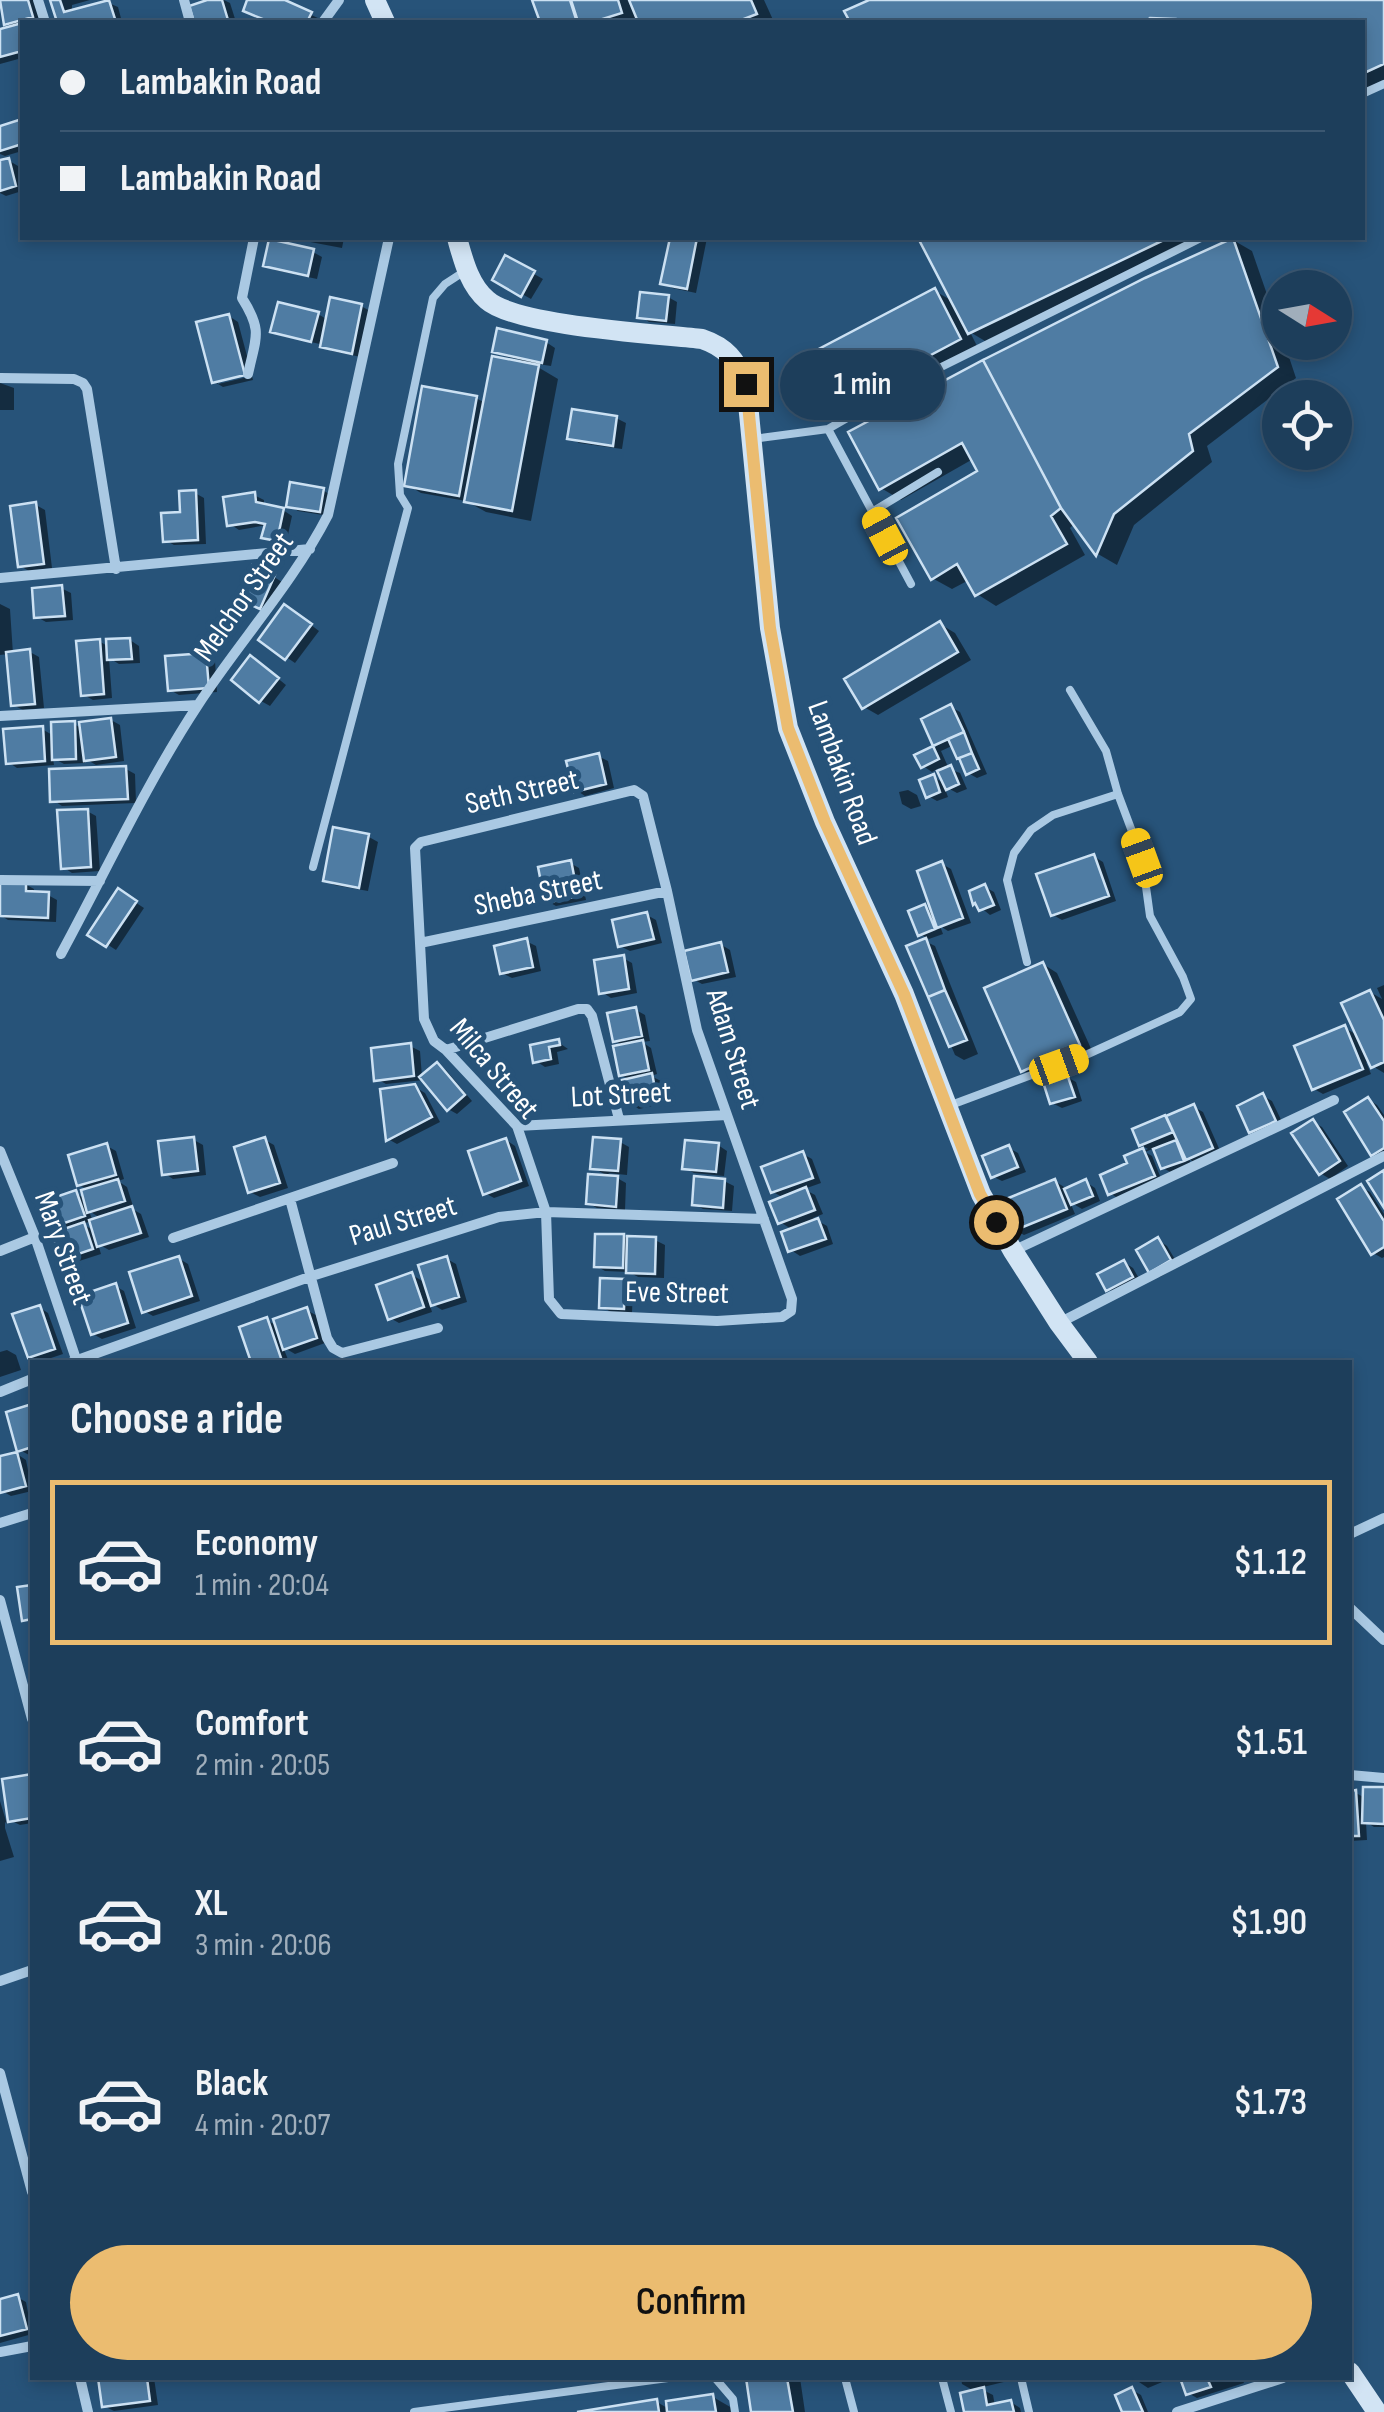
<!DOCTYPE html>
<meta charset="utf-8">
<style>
:root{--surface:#1d3e5b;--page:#2a4964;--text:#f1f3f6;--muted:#a0aebb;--line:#3b5771;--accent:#ebbc70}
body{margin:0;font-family:"Sofia Sans Condensed",sans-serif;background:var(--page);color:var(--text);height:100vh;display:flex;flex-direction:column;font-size:38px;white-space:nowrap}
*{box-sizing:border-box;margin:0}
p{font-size:32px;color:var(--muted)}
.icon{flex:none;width:55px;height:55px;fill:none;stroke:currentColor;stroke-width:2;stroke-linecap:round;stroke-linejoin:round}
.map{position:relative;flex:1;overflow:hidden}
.sheet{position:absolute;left:30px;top:1360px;width:1322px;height:1020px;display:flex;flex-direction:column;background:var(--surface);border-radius:0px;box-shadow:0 5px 15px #0003,0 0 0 2px var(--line)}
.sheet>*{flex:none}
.hud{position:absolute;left:20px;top:20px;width:1345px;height:220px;border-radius:0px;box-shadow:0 5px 15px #0003,0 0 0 2px var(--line);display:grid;align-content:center;height:220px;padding:0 40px;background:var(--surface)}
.needle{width:65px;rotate:101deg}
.tools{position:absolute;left:1262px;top:270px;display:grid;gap:20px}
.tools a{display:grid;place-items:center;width:90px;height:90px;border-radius:50%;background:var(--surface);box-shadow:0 5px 15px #0003,0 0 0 2px var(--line);font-size:50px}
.end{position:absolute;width:45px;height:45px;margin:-22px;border:12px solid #ebbc70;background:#111;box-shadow:0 0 0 5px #111}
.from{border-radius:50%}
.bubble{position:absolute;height:70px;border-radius:35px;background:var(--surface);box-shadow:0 5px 15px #0003,0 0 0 2px var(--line);font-size:32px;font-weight:600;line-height:70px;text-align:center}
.car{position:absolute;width:30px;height:60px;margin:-30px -15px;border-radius:12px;box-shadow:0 0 8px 2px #0007;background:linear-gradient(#f5c518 24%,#345 0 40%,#f5c518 0 76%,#345 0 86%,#f5c518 0)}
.hud b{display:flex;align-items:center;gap:35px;height:95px;font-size:38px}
.hud b+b{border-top:2px solid var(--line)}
.hud i{width:25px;height:25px;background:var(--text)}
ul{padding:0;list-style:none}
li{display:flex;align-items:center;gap:30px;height:165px;margin:0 20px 15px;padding:0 20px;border:5px solid transparent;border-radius:0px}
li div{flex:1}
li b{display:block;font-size:38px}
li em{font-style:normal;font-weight:600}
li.selected{border-color:var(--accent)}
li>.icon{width:90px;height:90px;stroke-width:1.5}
h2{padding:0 40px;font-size:45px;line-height:120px}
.action{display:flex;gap:20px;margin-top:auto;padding:20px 40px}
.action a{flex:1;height:115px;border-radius:60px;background:var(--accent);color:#111;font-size:40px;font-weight:600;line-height:115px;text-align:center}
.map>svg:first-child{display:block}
.shadow{fill:#0007;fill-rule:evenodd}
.building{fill:#4f7ca3;stroke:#cce1f3;stroke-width:2.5}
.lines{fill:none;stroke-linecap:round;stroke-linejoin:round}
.lane{stroke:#aac9e3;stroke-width:8}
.street{stroke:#aac9e3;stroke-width:10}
.secondary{stroke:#d2e4f4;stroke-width:20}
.route{stroke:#ebbc70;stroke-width:12}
.labels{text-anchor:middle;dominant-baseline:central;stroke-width:10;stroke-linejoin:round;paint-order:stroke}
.street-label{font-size:30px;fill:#fff;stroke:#275379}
</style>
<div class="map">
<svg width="1384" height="2412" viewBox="0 0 1384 2412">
<rect width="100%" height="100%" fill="#275379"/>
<!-- shadow -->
<path class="shadow" d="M0,0h34l6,22h-18v36l-22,6v-32l14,-4 -8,-5z
M53,0h37l-18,5v5l38,-10 1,4 7,3 4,15h-63z
M215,0h9l6,3 6,19h-39l-5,-15z
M250,0h29l41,19 -1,3h-47l-17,-7z
M535,0h229l10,22h-133l-1,-3 -10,3h-88z
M875,0h509v84l-22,9v-71h-509l-5,-10z
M22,122v29l-17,5 -5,-2v-26z
M8,160l10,6 4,25 -16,5 -6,-3v-30z
M289,238h55l-2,10z
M672,238h35l-11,55 -24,-5 -9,-5z
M921,238h288l-219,106 -20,-12 9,18 -117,62 -20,-11 93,-110 19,11z
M1233,240l19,11 28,81v10h4l12,36 -89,68 5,16 -78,63 -17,40 -19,-11 -23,-31 -5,5 15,27 -89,51 -19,-12 -8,-14 -17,9 -20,-11 49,-106 -8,-13 -72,41 -20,-12z
M313,252l9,5 -5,22 -42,-9 -9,-5z
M506,258l37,21 -12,20 -36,-20z
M668,297l9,5 -2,22 -26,-2 -9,-6z
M361,306l9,5 -9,46 -29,-6 -12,-7 -38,-8 -9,-5 45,-17 10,6z
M229,316l9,6 13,49 -33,8v5l-4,-2z
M546,342l9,6 -4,18 -20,-3 27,16 -27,142 -45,-9 -20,-11 -45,-8 -15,-9 70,-86 9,5 35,-39 1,-4 -17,-4 -9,-6z
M252,376l1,4 -30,7 -5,-3z
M0,383l14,5v22h-14z
M616,418l10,5 -4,26 -43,-6 -9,-6z
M323,490l9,6 -3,20 -31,-5 -9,-6z
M195,493l9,5 2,46 -32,1 -9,-5z
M254,495l10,5v6l19,4 9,6 -6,28 -13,-2 -9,-6 3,-11 -28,5 -9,-6z
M36,505l9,5 7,58 -23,3 -9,-5z
M274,577l8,5 -12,30 -20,-9z
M61,588l10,5 2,27 -27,2 -9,-5z
M0,604l10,5 3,45 17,-2 9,5 5,51 -21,2 -10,-5 -5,-51 -8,1z
M294,612l25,19 -24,32 -34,-23z
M940,624l15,9 16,27 -93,55 -14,-8z
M130,640l9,6 1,17 -21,1 -10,-6 3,40 -19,2 -9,-5 15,-54 10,6z
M206,656l9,5 2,31 -38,3 -9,-5z
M260,664l26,21 -16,21 -9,-5z
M951,707l9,5 27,62 -10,4 -9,-5 -14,-28 -13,6 8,18 11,4 7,16 -10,4 -13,-7 4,11 -11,4 -9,-5 5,-19 13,7 -7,-16 -7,4 -9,-6 -5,-10 18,-9 -12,-27z
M111,720l9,5 4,36 -28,4 -12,-7 1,5 -21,1 -11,-6 1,7 -37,3 -9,-6 34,-33 12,7 20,-12 9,5z
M598,756l10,5 6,27 -29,8 -9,-6z
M126,769l9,5 1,29 -74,3 -9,-6z
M908,790l9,5 4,11 -10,3 -9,-5 -3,-12z
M87,811l9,5 4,55 -28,2 -9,-6z
M335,830l34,7 9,5 -10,49 -34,-6 -9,-5z
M1093,856l10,6 13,39 -54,19 -9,-5z
M570,863l9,5 7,32 -30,6 -9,-5z
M942,864l9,5 20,54 -23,8 -8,-5 3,8 -14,5 -9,-5 5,-27 9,5z
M25,884l9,5v5l14,1 9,5 -1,22 -48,-2 -8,-5z
M985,887l9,5 7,18 -11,5 -15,-12z
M118,891l26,17 -28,42 -25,-16z
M647,915l9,5 6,23 -32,8 -10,-5z
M526,941l10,5 5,25 -29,7 -10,-5z
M925,941l10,5 43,108 -14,6 -9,-5 -45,-107z
M720,944l10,6 6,27 -34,7 -9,-5z
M623,958l9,5 5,30 -26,5 -9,-6z
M1043,964l14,9 36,80 -56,25 -14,-8z
M1384,985v88l-18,-11 5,12 -48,20 -9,-5 31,-61 14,8 11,-44 12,7 -5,-11z
M636,1010l9,5 5,26 -8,1 9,6 6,26 -6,2 10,5 4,22 -26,6 -9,-5 1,-24 -10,-5 4,-29 -10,-5z
M558,1042l10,7 -11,3 2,12 -14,3 -9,-6 -3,-14z
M410,1046l10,5 2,26 15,-12 9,5 26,31 -15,13 -9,-5 -24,-29 -38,4 -9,-5z
M1067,1077l9,5 6,19 -20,7 -10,-5z
M415,1087l10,6 15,29 -43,22 -9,-5z
M1263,1096l9,5 12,25 -24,10 -9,-5z
M1368,1099l9,6 7,10v43l-2,1 -9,-5z
M1194,1107l9,5 18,41 -24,11 -8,-5 3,7 -20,7 -9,-5 -8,-20 -10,4 7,4 10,25 -43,18 -9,-6 20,-29 -3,-6 21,-9 -7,-4 -6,-15z
M1313,1122l9,5 26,39 -18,13 -10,-6z
M194,1140l9,5 3,30 -33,4 -9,-6z
M265,1140l9,5 14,43 -28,9 -10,-5z
M506,1140l9,6 14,40 -35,12 -9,-5z
M620,1142l9,5 -2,28 -19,-2 18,10 -1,27 -28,-2 -9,-5 23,-25 -19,-11z
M718,1145l9,6 -3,25 -30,-3 -9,-5z
M107,1146l9,5 8,28 -6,2 9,6 6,19 -4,1 12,7 8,23 -40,13 -11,-6 3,10 -28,9 -9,-5 -2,-26 -10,-6 23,-33 11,6 3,-9 -10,-5zM89,1211l13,8 -9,3zM92,1221l3,10 -13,-7z
M1009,1148l9,5 8,19 -24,9 -10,-5z
M803,1154l9,5 9,24 -17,6 11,6 8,19 -10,4 14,8 6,18 -33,12 -9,-6 2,-20 -13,-8 4,-24 -11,-6z
M724,1181l10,5 -2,25 -29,-2 -9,-5z
M1055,1181l9,6 1,4 21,-9 9,6 5,13 -18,8 -12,-7 5,12 -51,21 -9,-5z
M1361,1187l9,5 14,22v43l-2,1 -9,-5z
M623,1237l32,3 10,5 -1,33 -26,-1 -9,-5 -24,-1 -9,-5z
M1158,1240l9,6 12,20 -19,11 -9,-6z
M178,1258l10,6 12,37 -47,15 -9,-5z
M447,1259l9,5 11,38 -25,8 -13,-8 3,10 -33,11 -9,-5 22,-43 14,8z
M1124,1262l9,6 8,14 -24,12 -9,-5z
M624,1281l9,5 -1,27 -21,-1 -9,-5z
M115,1286l9,5 12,37 -34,11 -9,-5z
M39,1307l9,6 15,41 -24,8 -9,-6z
M306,1310l10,5 9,28 -30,11 -12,-7 6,15h-35l-12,-33 24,-9 12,6z
M7,1350l9,5 5,15 -21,7v-25z
M32,1407v47l-3,1 -9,-5 -11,-36z
M17,1454l9,6 6,31 -21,5 -9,-5 -2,-32z
M32,1777l-1,3 1,43 -12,2 -10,-5 -5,-39z
M1384,1790v37h-10l-8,-5 1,18 -17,1v-48h6l9,5z
M0,1801l7,23 -2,-2v6l9,29 -14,4z
M32,1918v24l-4,-23z
M17,2297l9,5 6,32 -32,9v-41z
M101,2378h53l4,27 -44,6 -10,-5z
M748,2378h52l5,34h-51z
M961,2378h50l1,2 -33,8 14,7 2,11 16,-4 9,6 1,4h-55l10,-20 -14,-8z
M1137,2378h29l1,2 -19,8 -9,-6z
M1183,2378h59l2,5 -47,15 -9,-5z
M1132,2390l9,5 7,17h-23z
M713,2397l19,11 1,4h-140l64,-10 12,7z"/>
<!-- building -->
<path class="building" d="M0,0h28l5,17 -29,8z
M50,0h10l4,12 45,-12 7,22h-59z
M207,0h15l6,20 -8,2h-26l-5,-16z
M247,0h38l27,12 -5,10h-37l-27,-11z
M532,0h38l7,22h-37z
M571,0h47l4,13 -29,9h-15z
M629,0h122l6,14 -21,8h-98z
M869,0h515v64l-22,10v-52h-184l-2,-3 -26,-1 -5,4h-295l-6,-11z
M22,23v28l-22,6v-28z
M22,119v25l-22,7v-25z
M9,158l7,28 -16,5v-31z
M670,238h27l-10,51 -27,-5z
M918,238h250l-200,96z
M1233,238l45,129 -89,67 4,17 -79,63 -18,42 -35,-48 -78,-148 162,-82z
M269,239l45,10 -6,27 -45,-10z
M505,255l30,16 -14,26 -29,-17z
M935,288l26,51 -121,64 -27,-51z
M640,292l29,3 -3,26 -29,-3z
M330,297l32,7 -10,50 -32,-7z
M278,302l41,10 -8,30 -41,-10z
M229,314l16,61 -33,8 -16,-61z
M497,328l50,12 -5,23 -50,-11z
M492,356l47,9 -27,146 -48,-9z
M983,360l78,148 -10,8 16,28 -92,52 -18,-32 -26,16 -35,-62 81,-47 -15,-28 -83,47 -31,-58z
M422,386l55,10 -18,100 -55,-10z
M572,409l45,7 -4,30 -46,-7z
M290,482l34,6 -4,24 -34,-5z
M196,490l2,50 -35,2 -2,-29 19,-1 -1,-21z
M255,492l1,10 28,6 -7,33 -16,-3 4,-14 -10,-2 -28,4 -4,-29z
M36,502l8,62 -26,3 -8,-61z
M252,565l23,10 -15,34 -22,-10z
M62,585l3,31 -31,2 -2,-30z
M284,604l28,20 -27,36 -27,-20z
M940,621l18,31 -96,57 -18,-30z
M130,638l2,21 -25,1 -1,-21z
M100,639l4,55 -23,2 -5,-55z
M30,649l5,55 -24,2 -5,-54z
M206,653l3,35 -41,3 -3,-35z
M250,655l29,23 -20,25 -28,-23z
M951,704l13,28 -31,14 -12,-27z
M111,718l5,39 -32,4 -5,-39z
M75,721l1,38 -24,1 -1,-38z
M43,726l2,35 -39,3 -3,-35z
M964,732l8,21 -15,6 -9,-20z
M933,746l6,13 -18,9 -7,-13z
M599,753l7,31 -32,8 -8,-31z
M972,753l7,16 -13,6 -7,-17z
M951,765l8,19 -13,6 -9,-19z
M126,766l2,33 -78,3 -1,-33z
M934,774l6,18 -14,6 -7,-18z
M88,809l3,58 -30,2 -4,-59z
M333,827l36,7 -10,54 -36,-7z
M1094,854l15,42 -58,20 -15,-42z
M571,860l7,36 -33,7 -7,-36z
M942,861l21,57 -26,10 -20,-57z
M0,881l26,1v9l23,1 -1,26 -48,-2z
M985,884l9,21 -15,6 -4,-8 -2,2 -4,-14z
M118,888l19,13 -31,46 -19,-12z
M925,904l10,25 -17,7 -10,-25z
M647,912l7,27 -36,8 -6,-27z
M527,938l6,29 -33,7 -6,-28z
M926,938l19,52 -17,7 -22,-51z
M721,942l7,30 -37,9 -7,-30z
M624,955l5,34 -30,5 -5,-34z
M1043,962l37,83 -59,27 -37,-84z
M945,990l22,50 -18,7 -21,-50z
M1370,990l14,30v42l-13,6 -30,-65z
M636,1007l6,29 -29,6 -6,-29z
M1345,1025l18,44 -51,21 -18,-44z
M559,1039l1,6 -11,2 2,12 -18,4 -3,-18z
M643,1040l6,30 -30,6 -6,-30z
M411,1043l3,33 -40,5 -3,-33z
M437,1062l28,33 -18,16 -28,-34z
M652,1073l5,26 -30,7 -5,-26z
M1067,1074l8,23 -25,7 -7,-22z
M415,1084l17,33 -46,24 -6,-52z
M1263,1093l13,28 -27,12 -12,-27z
M1368,1097l16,24v27l-13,8 -27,-44z
M1194,1104l19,44 -27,12 -20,-44z
M1165,1115l8,17 -34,14 -7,-17z
M1313,1119l27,42 -21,14 -28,-42z
M194,1137l4,34 -36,4 -4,-34z
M265,1137l15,46 -32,10 -14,-46z
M593,1137l28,2 -3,32 -28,-2z
M506,1138l15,43 -38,14 -15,-44z
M685,1140l34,3 -3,29 -34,-3z
M1176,1140l8,21 -23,8 -8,-20z
M107,1143l9,32 -39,11 -9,-31z
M1009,1145l9,22 -27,11 -9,-22z
M1143,1148l12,28 -47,19 -8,-20 27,-12 -3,-7z
M803,1151l10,27 -42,15 -10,-26z
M1384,1170v38l-17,-27z
M588,1174l30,2 -2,31 -30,-3z
M694,1176l31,3 -2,29 -31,-3z
M118,1179l7,22 -38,12 -6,-23z
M1055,1179l12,30 -54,22 -12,-30z
M1086,1179l7,17 -22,9 -7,-16z
M1361,1184l23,37v26l-13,8 -34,-56z
M806,1187l9,23 -37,14 -9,-22z
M76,1190l9,26 -35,12 -9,-26z
M132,1206l9,27 -44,14 -8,-27z
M818,1218l8,21 -38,13 -7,-20z
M84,1222l9,27 -32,11 -9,-27z
M595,1234h29l-1,34 -29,-1z
M627,1236l29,1 -1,37 -29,-1z
M1158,1237l13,23 -22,13 -13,-23z
M179,1256l13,40 -50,17 -13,-41z
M447,1256l12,41 -28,9 -13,-41z
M1124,1260l9,17 -27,14 -9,-17z
M412,1272l12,35 -36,13 -12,-35z
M600,1278l25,1 -1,30 -25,-1z
M116,1283l12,40 -37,12 -13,-39z
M40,1305l15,44 -27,9 -16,-44z
M307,1307l10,31 -34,12 -10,-31z
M267,1317l14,41 -13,4h-17l-12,-35z
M32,1404v43l-15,5 -11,-40z
M17,1452l9,34 -26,7v-37z
M32,1585v34l-10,2 -5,-34z
M32,1774v44l-24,4 -6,-43z
M1363,1787h21v37l-22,-1z
M1356,1790l3,46h-9v-45z
M18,2294l9,35 -27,7v-37z
M98,2378h49l3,23 -48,6z
M746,2378h41l6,34h-42z
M1180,2378h27l4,9 -25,8z
M984,2387l3,18 24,-5 3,12h-50l-4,-19z
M1132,2387l11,25h-21l-7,-17z
M713,2394l3,18h-49l-1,-11z
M657,2399l2,13h-82z"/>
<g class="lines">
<!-- lane -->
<path class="lane" d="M1362,94l22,-10
M828,429l83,155
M752,439l76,-10 73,-42 300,-149
M872,512l66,-40
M313,867l95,-359 -8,-13 -2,-31 35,-166 12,-14 20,-13
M1027,962l-20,-82 7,-27 17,-23 22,-15 65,-21
M951,1105l137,-51 92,-42 11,-13 -8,-22 -33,-61 -8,-58 -24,-64 -12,-43 -36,-61
M715,2378l18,21 2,13
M845,2378l9,34
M942,2378l9,34
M1021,2378l8,34
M414,2412l254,-34"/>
<!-- street -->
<path class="street" d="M38,0l7,22
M184,0l6,22
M323,22l16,-22
M248,374c8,-37 15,-43 -6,-76l12,-60
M0,378l74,1 9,4 4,6 29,180
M0,578l310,-29
M0,716l198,-11
M634,790l9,6 24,95 30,139 95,269 -1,12 -9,6 -65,4 -156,-7 -12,-15 -3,-87 -29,-86 -71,-76 -12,-9 -10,-22 -9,-171 6,-6z
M0,880l100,1
M420,943l247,-52
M61,954c45,-83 85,-170 137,-249 42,-64 95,-122 130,-190l61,-277
M446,1050l132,-41h9l5,7 27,103
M517,1126l210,-11
M0,1151l35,86 42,125
M290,1199l37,139 6,10 9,5 96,-25
M173,1238l220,-75
M0,1251l35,-14
M1013,1251l321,-151
M1059,1323l325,-167
M72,1362l240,-86 187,-59 47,-5 218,7
M0,1392l32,-13
M0,1523l32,-10
M1350,1534l34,-16
M0,1600l32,119
M1350,1608l34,32
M1350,1775l34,3
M0,1981l32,-11
M0,2073l32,119
M0,2352l32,-6
M80,2378l8,34
M1177,2412l106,-34"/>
<!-- secondary -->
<path class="secondary" d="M375,0l10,22
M457,238c6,21 12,47 30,62 29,26 171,34 215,39 24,8 34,21 44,44l24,245 18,100 37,94 79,172 77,200 32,57 46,72 29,39
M1350,2372l27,40"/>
</g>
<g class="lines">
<!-- route -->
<path class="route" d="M746,384l24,244 18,100 37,94 79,172 76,200 16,28"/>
</g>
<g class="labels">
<!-- street labels -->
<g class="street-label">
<text transform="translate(244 597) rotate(-55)">Melchor Street</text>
<text transform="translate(842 773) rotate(70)">Lambakin Road</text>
<text transform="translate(522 792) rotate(-13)">Seth Street</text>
<text transform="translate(538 893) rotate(-12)">Sheba Street</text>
<text transform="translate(733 1049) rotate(73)">Adam Street</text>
<text transform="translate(494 1069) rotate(50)">Milca Street</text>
<text transform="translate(621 1095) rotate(-3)">Lot Street</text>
<text transform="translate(403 1221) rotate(-17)">Paul Street</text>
<text transform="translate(63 1248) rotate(70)">Mary Street</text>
<text transform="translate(677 1293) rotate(1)">Eve Street</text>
</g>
</g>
</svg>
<div class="tools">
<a><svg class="needle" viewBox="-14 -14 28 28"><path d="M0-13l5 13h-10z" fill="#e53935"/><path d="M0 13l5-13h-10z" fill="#a0aebb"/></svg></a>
<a><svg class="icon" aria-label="locate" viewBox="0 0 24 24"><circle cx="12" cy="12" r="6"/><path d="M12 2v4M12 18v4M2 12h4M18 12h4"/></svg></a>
</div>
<i class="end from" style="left:996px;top:1222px"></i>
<i class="end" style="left:746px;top:384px"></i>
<div class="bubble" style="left:780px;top:350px;width:165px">1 min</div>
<i class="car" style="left:885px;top:536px;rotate:332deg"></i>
<i class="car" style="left:1142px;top:858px;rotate:340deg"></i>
<i class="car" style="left:1059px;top:1065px;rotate:70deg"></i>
<div class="hud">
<b><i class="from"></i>Lambakin Road</b>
<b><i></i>Lambakin Road</b>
</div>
<section class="sheet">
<h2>Choose a ride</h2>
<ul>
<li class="selected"><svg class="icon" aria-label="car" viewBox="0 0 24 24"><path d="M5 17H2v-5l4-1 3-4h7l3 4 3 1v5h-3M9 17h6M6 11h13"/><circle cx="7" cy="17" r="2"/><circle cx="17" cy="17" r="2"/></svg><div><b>Economy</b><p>1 min · 20:04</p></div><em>$1.12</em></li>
<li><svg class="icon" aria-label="car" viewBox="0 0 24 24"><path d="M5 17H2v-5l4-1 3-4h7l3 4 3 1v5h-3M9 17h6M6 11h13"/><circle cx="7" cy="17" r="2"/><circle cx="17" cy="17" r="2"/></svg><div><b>Comfort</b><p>2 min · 20:05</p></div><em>$1.51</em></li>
<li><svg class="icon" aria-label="car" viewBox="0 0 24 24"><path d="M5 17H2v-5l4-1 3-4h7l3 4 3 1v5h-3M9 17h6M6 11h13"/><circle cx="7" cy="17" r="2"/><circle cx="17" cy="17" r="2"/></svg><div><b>XL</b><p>3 min · 20:06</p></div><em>$1.90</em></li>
<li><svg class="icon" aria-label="car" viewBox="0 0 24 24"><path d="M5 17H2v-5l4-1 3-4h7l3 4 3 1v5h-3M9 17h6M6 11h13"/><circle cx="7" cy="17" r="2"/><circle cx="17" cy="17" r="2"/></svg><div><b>Black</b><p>4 min · 20:07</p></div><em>$1.73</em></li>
</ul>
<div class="action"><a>Confirm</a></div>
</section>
</div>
